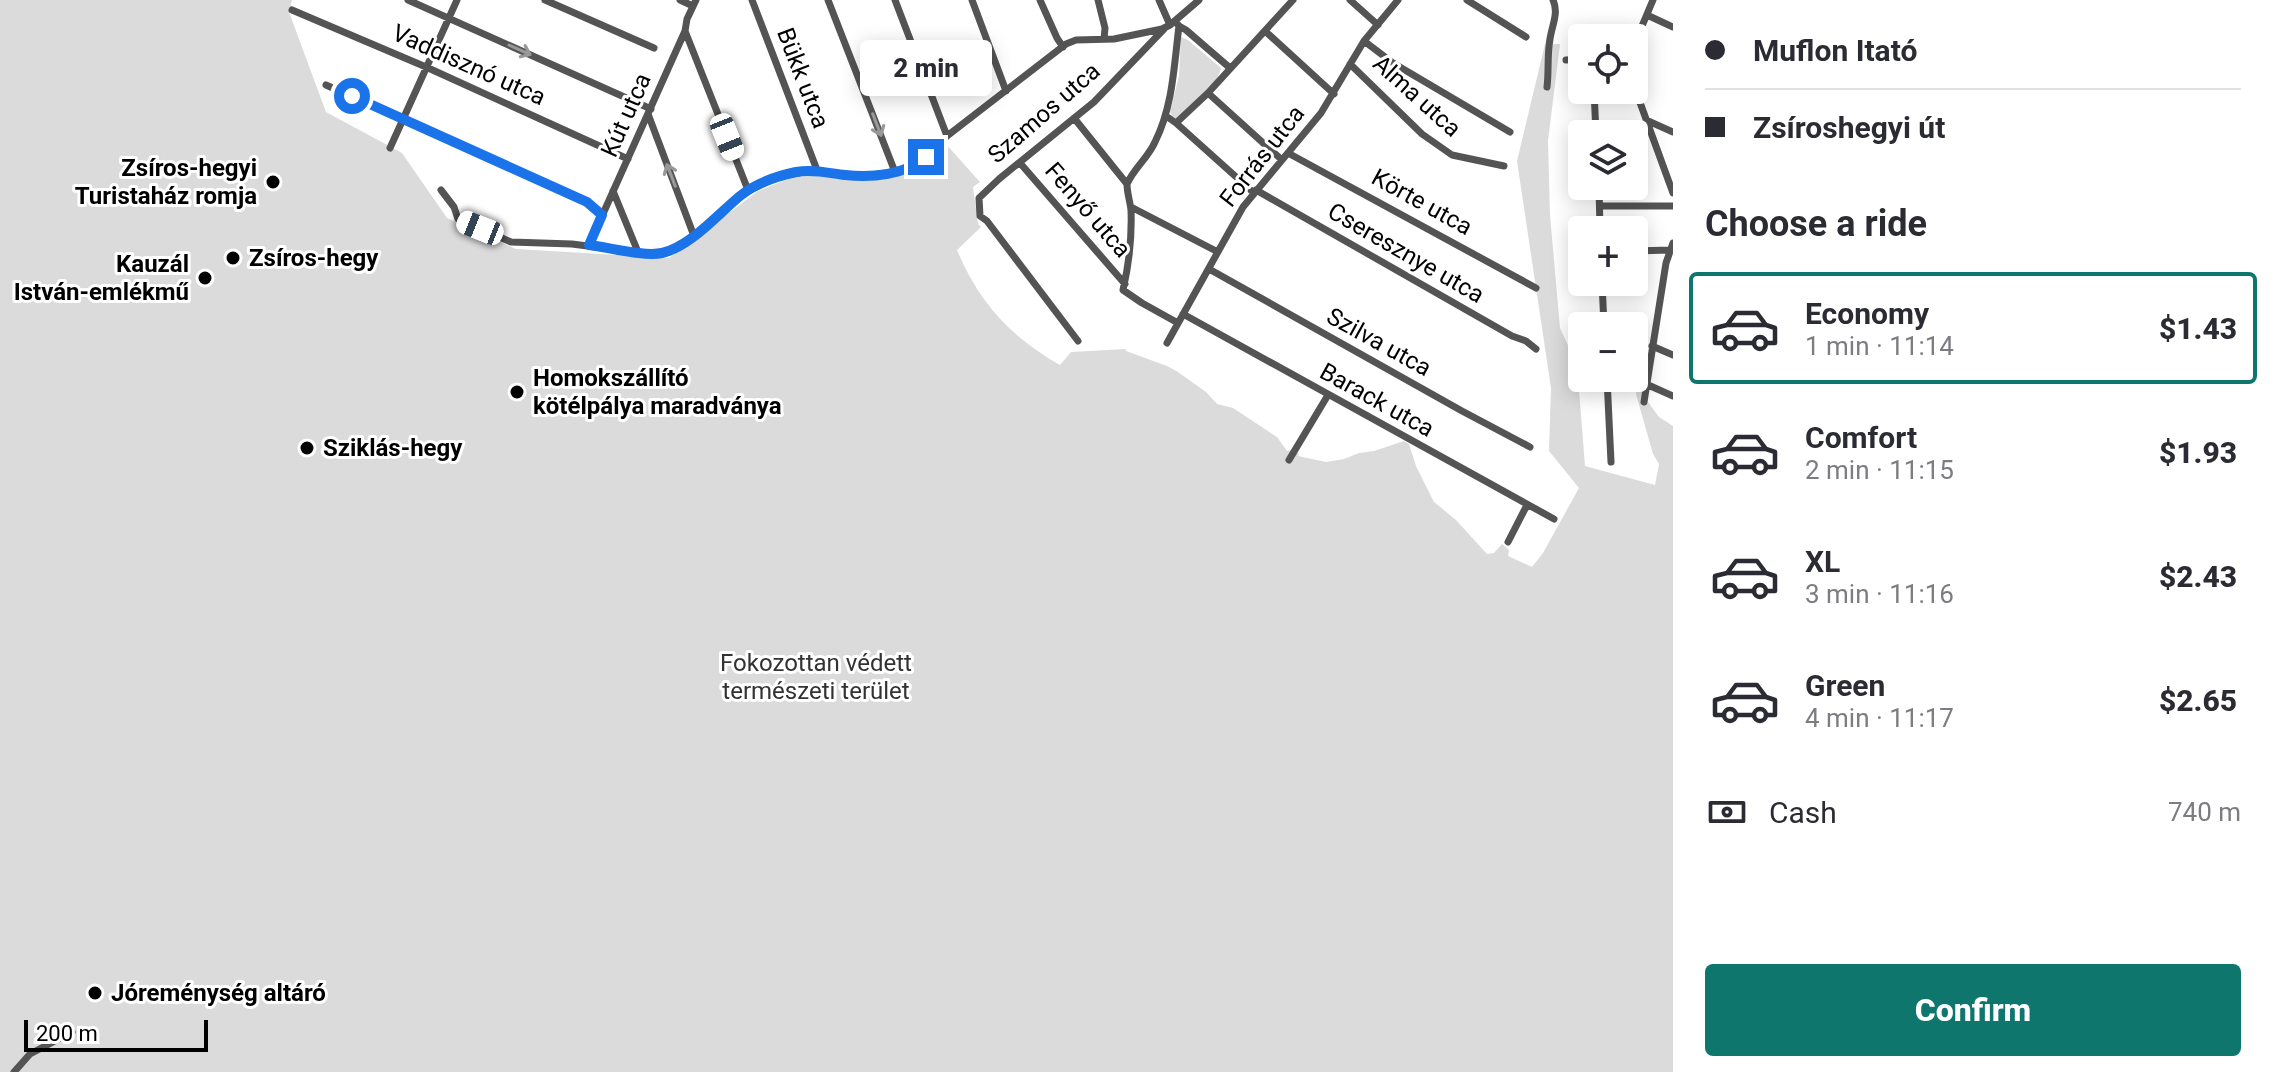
<!DOCTYPE html>
<meta charset="utf-8">
<style>
:root{--surface:#fff;--page:#f2f2f3;--text:#2b2b33;--muted:#7c7c81;--line:#e1e1e2;--accent:#0f766e}
body{margin:0;font-family:Roboto,sans-serif;background:var(--page);color:var(--text);height:100vh;display:flex;flex-direction:column;font-size:30px;white-space:nowrap}
*{box-sizing:border-box;margin:0}
p{font-size:26px;color:var(--muted)}
.icon{flex:none;width:44px;height:44px;fill:none;stroke:currentColor;stroke-width:2;stroke-linecap:round;stroke-linejoin:round}
.map{position:relative;flex:1;overflow:hidden}
.sheet{display:flex;flex-direction:column;background:var(--surface);width:600px}
.sheet>*{flex:none}
.top-card{display:grid;align-content:center;height:176px;padding:0 32px;background:var(--surface)}
.tools{position:absolute;left:1568px;top:24px;display:grid;gap:16px}
.tools a{display:grid;place-items:center;width:80px;height:80px;border-radius:8px;background:var(--surface);box-shadow:0 4px 20px #0003;font-size:40px}
.scale{position:absolute;left:24px;bottom:20px;width:184px;box-sizing:border-box;padding-left:8px;border:4px solid #000;border-top:0;font-size:22px;line-height:28px;white-space:nowrap;color:#000;-webkit-text-stroke:6px #fff;paint-order:stroke}
.end{position:absolute;width:36px;height:36px;margin:-18px;border:10px solid #1a73e8;background:#fff;box-shadow:0 0 0 4px #fff}
.from{border-radius:50%}
.bubble{position:absolute;height:56px;border-radius:8px;background:var(--surface);box-shadow:0 4px 20px #0003;font-size:26px;font-weight:800;line-height:56px;text-align:center}
.car{position:absolute;width:24px;height:48px;margin:-24px -12px;border-radius:10px;box-shadow:0 0 6px 2px #0007;background:linear-gradient(#fff 24%,#345 0 40%,#fff 0 76%,#345 0 86%,#fff 0)}
.top-card b{display:flex;align-items:center;gap:28px;height:76px;font-size:30px}
.top-card b+b{border-top:2px solid var(--line)}
.top-card i{width:20px;height:20px;background:var(--text)}
ul{padding:0;list-style:none}
li{display:flex;align-items:center;gap:24px;height:112px;margin:0 16px 12px;padding:0 16px;border:4px solid transparent;border-radius:8px}
li div{flex:1}
li b{display:block;font-size:30px}
li em{font-style:normal;font-weight:800}
li.on{border-color:var(--accent)}
li>.icon{width:72px;height:72px;stroke-width:1.5}
h2{padding:0 32px;font-size:36px;line-height:96px}
.pay{display:flex;align-items:center;gap:20px;height:88px;padding:0 32px;font-size:30px}
.pay p{margin-inline-start:auto}
.cta{display:flex;gap:16px;margin-top:auto;padding:16px 32px}
.cta a{flex:1;height:92px;border-radius:8px;background:var(--accent);color:#fff;font-size:32px;font-weight:800;line-height:92px;text-align:center}
main{display:flex;flex:1;min-height:0}
.map>svg:first-child{display:block}
.green{fill:#dbdbdb}
.lines{fill:none;stroke-linecap:round;stroke-linejoin:round}
.minor{stroke:#545454;stroke-width:7}
.oneway{stroke:#989898}
.route{stroke:#1a73e8;stroke-width:10}
.poi-dot{fill:#000;stroke:#fff;stroke-width:3}
.labels{text-anchor:middle;dominant-baseline:central;stroke-width:6;stroke-linejoin:round;paint-order:stroke}
.street-label{font-size:24px;fill:#000;stroke:#fff}
.poi-label{font-size:24px;font-weight:bold;fill:#000;stroke:#fff;text-anchor:start}
.park-label{font-size:24px;fill:#323232;stroke:#fff}
</style>
<main>
<div class="map">
<svg width="1673" height="1072" viewBox="0 0 1673 1072">
<rect width="100%" height="100%" fill="#fff"/>
<!-- green -->
<path class="green" d="M0,0h292l-3,12 37,100 76,41 45,65 69,31 153,9 89,-67 45,-18 94,1 48,-31 35,39 -7,5 5,37 3,3 -24,23c22,53 54,87 103,115l11,-13 55,-3v2l41,15 11,6 28,20 11,12 16,4 44,29 10,14 4,-1 8,4 -1,2 28,6 18,-3 15,-6 15,-2 30,-10 5,3 7,22 18,36 22,18 31,34 7,-1 8,-9 7,6 -1,6 24,11 11,-14 36,-65 -30,-37 2,-63 -34,-227 28,-117h15l-12,97 2,74 10,113 17,37 8,101 70,19 4,-21 -6,-10 -17,-60 2,-29 8,1 -3,29 16,22 14,9v646h-1673z
M1181,37l7,3 33,28c-4,20 -30,37 -44,51l-5,-3 -2,-4 9,-36z"/>
<g class="lines">
<!-- minor -->
<path class="minor" d="M408,0l243,109
M545,0l109,48
M680,0l13,6
M752,0l65,170
M828,0l67,172
M895,0l52,136
M972,0l34,91
M1040,0l17,38 6,9
M1098,0l7,28 -1,11
M1159,0l11,25
M1350,0l28,25
M1467,0l59,37
M292,10l134,57 202,92
M1647,15l26,12
M1175,21l4,5c-5,39 -6,80 -24,116 -7,16 -21,26 -28,42 0,9 3,17 4,26 1,26 -2,54 -8,80l19,13 36,20
M1179,26l7,4 44,38
M685,31l63,159
M1265,31l69,63
M1364,41l29,22 117,69
M1634,45l19,-45
M1566,60l16,-1
M1350,64l72,70 30,21 52,11
M326,85l261,117 15,13
M1634,86l39,107
M1547,87c2,-16 0,-32 3,-48 2,-14 9,-26 3,-39
M1594,90l2,44
M1208,93l74,67
M648,114l46,122
M1166,116l10,7 32,-30 85,-93
M1074,118l53,66
M1646,120l27,12
M1176,123l78,70
M390,148l67,-148
M1288,153l248,135
M1020,163l105,121
M1599,186l1,44
M441,190l13,17 4,12 53,23 61,2 77,10 16,-1 29,-17 50,-43 33,-16 37,-7 32,5h23l29,-3 15,-5 13,-10 21,-21 119,-92 10,-4 38,-1 48,-10 8,-4 29,-25
M1256,190l256,146 14,5 10,8
M613,191l25,61
M1600,206h73
M1131,207l87,45
M589,245l96,-214 2,-12 9,-19
M1634,251l36,-1
M1209,269l253,142 68,36
M1602,282l2,44
M1183,314l371,205
M1078,341l-91,-120 -7,-5 -1,-18 20,-19 95,-77 70,-73
M1167,343l76,-136 78,-94 43,-72 34,-41
M1652,346l21,9
M1607,378l4,84
M1646,384l27,12
M1644,402l22,-139 7,-20
M1289,460l39,-65
M1508,542l19,-37
M14,1072l16,-18 42,-22"/>
</g>
<!-- one-way arrows -->
<defs><path id="oneway-shaft" d="M-6 0H5M1.5-3L5.5 0L1.5 3" fill="none" stroke-width="1.6" stroke-linecap="round" stroke-linejoin="round" transform="scale(2)"/></defs>
<g class="oneway">
<use href="#oneway-shaft" transform="translate(520 50) rotate(24)"/>
<use href="#oneway-shaft" transform="translate(877 125) rotate(69)"/>
<use href="#oneway-shaft" transform="translate(671 175) rotate(-111)"/>
</g>
<g class="lines">
<!-- route -->
<path class="route" d="M352,96l235,106 15,13 -13,30c19,2 55,12 73,8 28,-6 56,-39 78,-57 16,-13 37,-20 56,-24 17,-3 32,1 49,3 27,3 60,0 81,-18"/>
</g>
<!-- markers -->
<g class="poi-dot">
<circle cx="273" cy="182" r="8"/>
<circle cx="233" cy="258" r="8"/>
<circle cx="205" cy="278" r="8"/>
<circle cx="517" cy="392" r="8"/>
<circle cx="307" cy="448" r="8"/>
<circle cx="95" cy="993" r="8"/>
</g>
<g class="labels">
<!-- street labels -->
<g class="street-label">
<text transform="translate(469 65) rotate(24)">Vaddisznó utca</text>
<text transform="translate(803 78) rotate(69)">Bükk utca</text>
<text transform="translate(1417 96) rotate(42)">Alma utca</text>
<text transform="translate(1044 113) rotate(-41)">Szamos utca</text>
<text transform="translate(626 115) rotate(-66)">Kút utca</text>
<text transform="translate(1262 156) rotate(-52)">Forrás utca</text>
<text transform="translate(1422 202) rotate(29)">Körte utca</text>
<text transform="translate(1088 210) rotate(49)">Fenyő utca</text>
<text transform="translate(1406 253) rotate(30)">Cseresznye utca</text>
<text transform="translate(1379 342) rotate(29)">Szilva utca</text>
<text transform="translate(1377 400) rotate(29)">Barack utca</text>
</g>
<!-- poi labels -->
<g class="poi-label">
<text x="257" y="168" text-anchor="end">Zsíros-hegyi<tspan x="257" dy="28">Turistaház romja</tspan></text>
<text x="249" y="258">Zsíros-hegy</text>
<text x="189" y="264" text-anchor="end">Kauzál<tspan x="189" dy="28">István-emlékmű</tspan></text>
<text x="533" y="378">Homokszállító<tspan x="533" dy="28">kötélpálya maradványa</tspan></text>
<text x="323" y="448">Sziklás-hegy</text>
<text x="111" y="993">Jóreménység altáró</text>
</g>
<!-- park labels -->
<g class="park-label">
<text x="816" y="663">Fokozottan védett<tspan x="816" dy="28">természeti terület</tspan></text>
</g>
</g>
</svg>
<div class="tools">
<a><svg class="icon" aria-label="locate" viewBox="0 0 24 24"><circle cx="12" cy="12" r="6"/><path d="M12 2v4M12 18v4M2 12h4M18 12h4"/></svg></a>
<a><svg class="icon" aria-label="layers" viewBox="0 0 24 24"><path d="M12 4l9 5-9 5-9-5zM3 14l9 5 9-5"/></svg></a>
<a>+</a>
<a>−</a>
</div>
<div class="scale">200 m</div>
<i class="end from" style="left:352px;top:96px"></i>
<i class="end" style="left:926px;top:157px"></i>
<div class="bubble" style="left:860px;top:40px;width:132px">2 min</div>
<i class="car" style="left:727px;top:137px;rotate:158deg"></i>
<i class="car" style="left:480px;top:228px;rotate:292deg"></i>
</div>
<section class="sheet">
<div class="top-card">
<b><i class="from"></i>Muflon Itató</b>
<b><i></i>Zsíroshegyi út</b>
</div>
<h2>Choose a ride</h2>
<ul>
<li class="on"><svg class="icon" aria-label="car" viewBox="0 0 24 24"><path d="M5 17H2v-5l4-1 3-4h7l3 4 3 1v5h-3M9 17h6M6 11h13"/><circle cx="7" cy="17" r="2"/><circle cx="17" cy="17" r="2"/></svg><div><b>Economy</b><p>1 min · 11:14</p></div><em>$1.43</em></li>
<li><svg class="icon" aria-label="car" viewBox="0 0 24 24"><path d="M5 17H2v-5l4-1 3-4h7l3 4 3 1v5h-3M9 17h6M6 11h13"/><circle cx="7" cy="17" r="2"/><circle cx="17" cy="17" r="2"/></svg><div><b>Comfort</b><p>2 min · 11:15</p></div><em>$1.93</em></li>
<li><svg class="icon" aria-label="car" viewBox="0 0 24 24"><path d="M5 17H2v-5l4-1 3-4h7l3 4 3 1v5h-3M9 17h6M6 11h13"/><circle cx="7" cy="17" r="2"/><circle cx="17" cy="17" r="2"/></svg><div><b>XL</b><p>3 min · 11:16</p></div><em>$2.43</em></li>
<li><svg class="icon" aria-label="car" viewBox="0 0 24 24"><path d="M5 17H2v-5l4-1 3-4h7l3 4 3 1v5h-3M9 17h6M6 11h13"/><circle cx="7" cy="17" r="2"/><circle cx="17" cy="17" r="2"/></svg><div><b>Green</b><p>4 min · 11:17</p></div><em>$2.65</em></li>
</ul>
<div class="pay"><svg class="icon" aria-label="cash" viewBox="0 0 24 24"><path d="M3 7h18v10H3z"/><circle cx="12" cy="12" r="2"/></svg>Cash<p>740 m</p></div>
<div class="cta"><a>Confirm</a></div>
</section>
</main>
